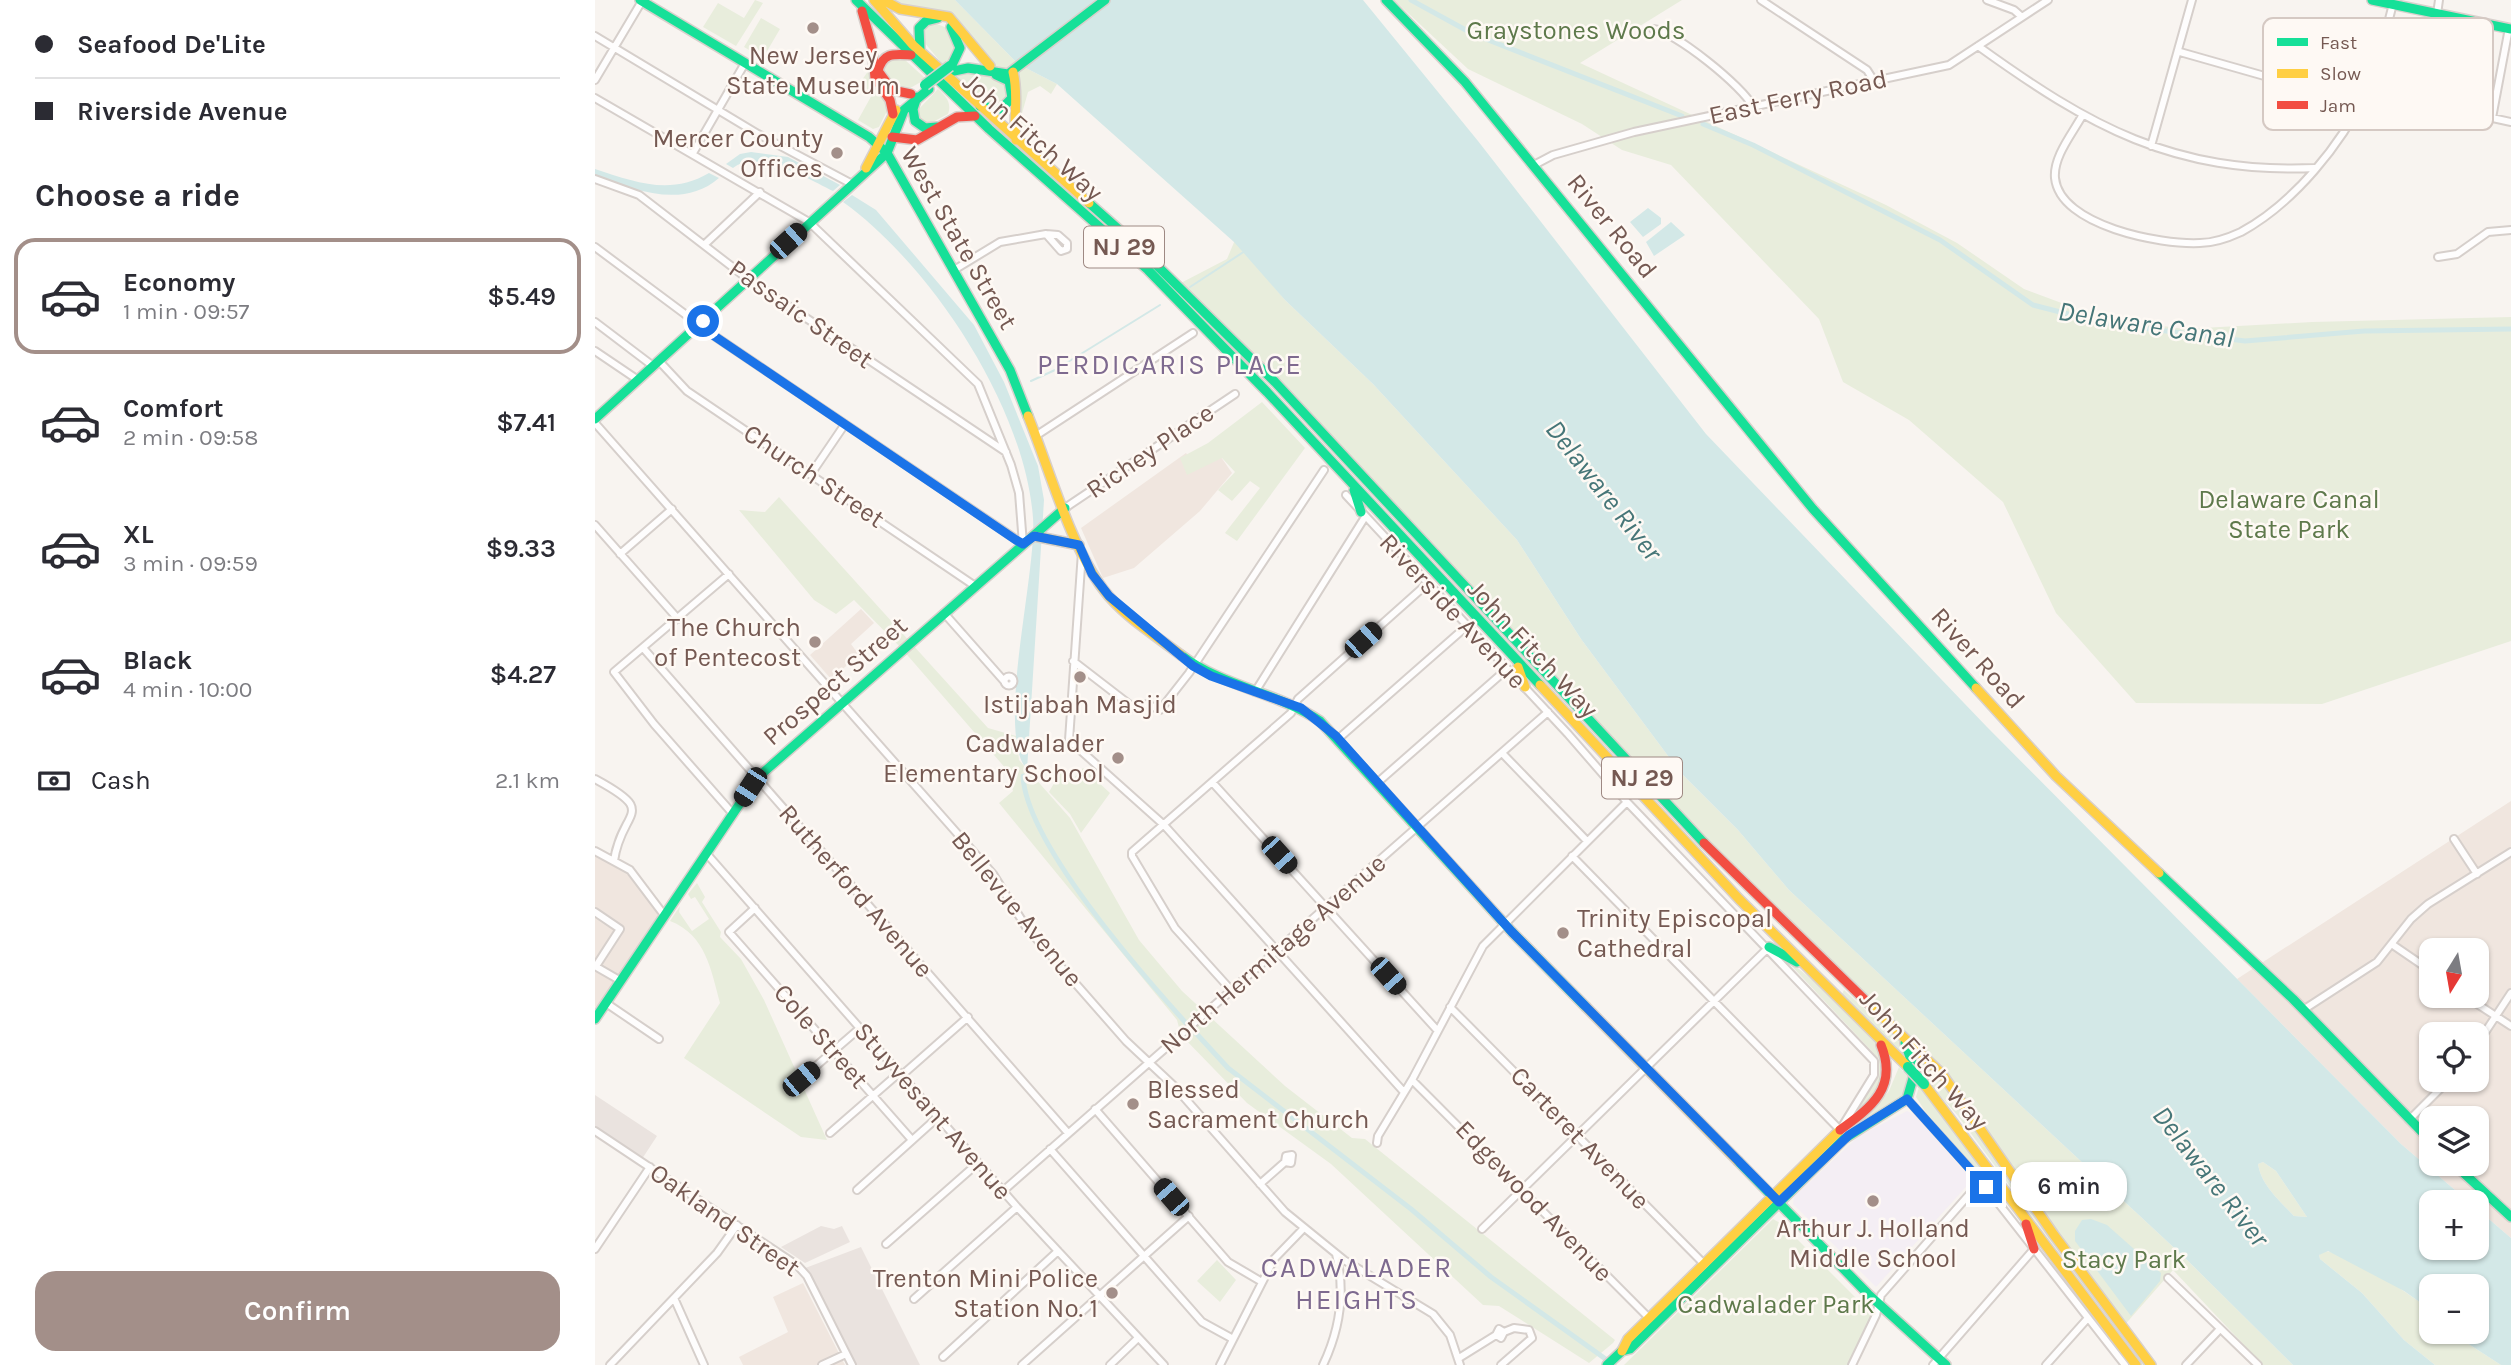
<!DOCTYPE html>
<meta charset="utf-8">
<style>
:root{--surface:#fff;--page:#f7f7f7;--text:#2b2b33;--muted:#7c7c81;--line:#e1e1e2;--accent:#a38f89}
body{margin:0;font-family:Karla,sans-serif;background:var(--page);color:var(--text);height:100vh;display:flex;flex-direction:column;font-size:26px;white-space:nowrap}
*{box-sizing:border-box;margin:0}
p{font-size:23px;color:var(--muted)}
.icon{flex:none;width:38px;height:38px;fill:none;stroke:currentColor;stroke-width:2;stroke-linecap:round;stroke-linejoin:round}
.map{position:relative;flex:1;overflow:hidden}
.drawer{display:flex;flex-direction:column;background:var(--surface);width:595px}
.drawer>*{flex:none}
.banner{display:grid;align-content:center;height:154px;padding:0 35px;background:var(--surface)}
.needle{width:46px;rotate:191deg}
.tools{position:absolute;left:1824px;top:938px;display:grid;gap:14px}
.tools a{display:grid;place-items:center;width:70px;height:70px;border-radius:14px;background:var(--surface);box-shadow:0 2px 5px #0004;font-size:35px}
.end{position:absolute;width:32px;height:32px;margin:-16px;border:9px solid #1a73e8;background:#fff;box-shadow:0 0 0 4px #fff}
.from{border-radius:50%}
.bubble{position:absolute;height:49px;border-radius:21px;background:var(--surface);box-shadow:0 2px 5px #0004;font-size:23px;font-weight:600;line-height:49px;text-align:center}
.car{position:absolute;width:21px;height:42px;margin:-21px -10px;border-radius:9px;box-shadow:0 0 5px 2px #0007;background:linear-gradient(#222 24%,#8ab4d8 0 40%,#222 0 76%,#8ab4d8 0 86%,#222 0)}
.banner b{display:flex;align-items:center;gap:24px;height:66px;font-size:26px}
.banner b+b{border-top:2px solid var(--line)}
.banner i{width:18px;height:18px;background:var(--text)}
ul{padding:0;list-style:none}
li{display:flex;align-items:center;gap:21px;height:116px;margin:0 14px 10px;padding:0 21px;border:4px solid transparent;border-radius:21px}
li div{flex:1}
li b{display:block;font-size:26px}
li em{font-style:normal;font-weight:600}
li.on{border-color:var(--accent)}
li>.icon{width:63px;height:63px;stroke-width:1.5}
h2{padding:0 35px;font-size:32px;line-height:84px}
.pay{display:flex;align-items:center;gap:18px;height:77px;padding:0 35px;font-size:26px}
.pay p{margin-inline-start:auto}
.button{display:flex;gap:14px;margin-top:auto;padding:14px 35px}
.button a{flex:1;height:80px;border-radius:21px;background:var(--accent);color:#fff;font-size:28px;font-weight:600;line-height:80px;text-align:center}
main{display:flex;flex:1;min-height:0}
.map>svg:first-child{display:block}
.residential{fill:#f0e6df;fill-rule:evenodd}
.industrial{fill:#eae3df}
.education{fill:#f4eef4}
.green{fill:#e8eddc}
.water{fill:#d3e8e7;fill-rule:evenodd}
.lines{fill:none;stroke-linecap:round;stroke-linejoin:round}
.stream{stroke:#d3e8e7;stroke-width:2}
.canal{stroke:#d3e8e7;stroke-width:5}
.street-casing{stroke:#d6cfcb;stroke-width:10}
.fast-casing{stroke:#d8d0cc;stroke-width:12}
.slow-casing{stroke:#d8d0cc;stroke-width:12}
.jam-casing{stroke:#d8d0cc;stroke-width:12}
.street{stroke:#fefdfd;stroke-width:6}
.fast{stroke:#16e098;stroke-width:9}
.slow{stroke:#ffcf43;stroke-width:9}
.jam{stroke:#f24e42;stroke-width:9}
.fast-bridge-casing{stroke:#d9d0cd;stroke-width:13;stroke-linecap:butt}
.fast-bridge{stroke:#16e098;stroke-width:10}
.route{stroke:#1a73e8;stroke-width:9}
.poi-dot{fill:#a38f89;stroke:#fef9f4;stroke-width:2.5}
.labels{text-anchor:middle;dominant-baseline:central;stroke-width:5;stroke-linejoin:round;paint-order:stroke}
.shield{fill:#fef9f4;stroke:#9e8983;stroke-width:2}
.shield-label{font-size:24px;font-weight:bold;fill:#755952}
.park-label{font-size:26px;fill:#5e794b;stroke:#fef9f4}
.poi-label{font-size:26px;fill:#755952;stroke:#fef9f4;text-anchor:end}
.street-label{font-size:26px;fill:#755952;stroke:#fef9f4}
.water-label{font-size:28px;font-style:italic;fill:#467678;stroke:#fef9f4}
.neighbourhood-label{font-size:28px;letter-spacing:2px;fill:#7e6a8f;stroke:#fef9f4}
.key{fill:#fef9f4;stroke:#d5c9c3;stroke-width:2}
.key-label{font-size:19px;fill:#755952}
</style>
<main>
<section class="drawer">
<div class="banner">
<b><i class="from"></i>Seafood De'Lite</b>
<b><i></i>Riverside Avenue</b>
</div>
<h2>Choose a ride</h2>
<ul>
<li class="on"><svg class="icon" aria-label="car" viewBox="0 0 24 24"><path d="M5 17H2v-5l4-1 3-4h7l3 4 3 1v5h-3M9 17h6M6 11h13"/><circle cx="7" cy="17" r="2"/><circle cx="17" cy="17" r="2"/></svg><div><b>Economy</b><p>1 min · 09:57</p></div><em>$5.49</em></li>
<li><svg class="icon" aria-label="car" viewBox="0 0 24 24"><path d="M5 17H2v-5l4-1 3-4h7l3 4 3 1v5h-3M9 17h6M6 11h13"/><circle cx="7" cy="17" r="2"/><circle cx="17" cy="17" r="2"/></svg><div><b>Comfort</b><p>2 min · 09:58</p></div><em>$7.41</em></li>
<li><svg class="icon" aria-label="car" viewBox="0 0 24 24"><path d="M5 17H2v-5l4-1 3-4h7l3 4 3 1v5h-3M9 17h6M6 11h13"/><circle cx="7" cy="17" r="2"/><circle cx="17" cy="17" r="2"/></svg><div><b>XL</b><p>3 min · 09:59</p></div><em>$9.33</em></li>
<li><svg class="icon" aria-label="car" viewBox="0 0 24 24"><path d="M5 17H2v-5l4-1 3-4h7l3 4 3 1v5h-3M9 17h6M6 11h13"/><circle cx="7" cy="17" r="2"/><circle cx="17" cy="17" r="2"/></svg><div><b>Black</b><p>4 min · 10:00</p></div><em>$4.27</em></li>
</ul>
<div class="pay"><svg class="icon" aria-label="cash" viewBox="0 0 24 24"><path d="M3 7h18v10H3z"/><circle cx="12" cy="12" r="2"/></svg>Cash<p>2.1 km</p></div>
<div class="button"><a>Confirm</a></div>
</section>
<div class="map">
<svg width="1916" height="1365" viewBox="0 0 1916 1365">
<rect width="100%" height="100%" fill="#f8f4f0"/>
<!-- residential -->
<path class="residential" d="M591,453l11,16 24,-12 11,16 -32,38 -66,57 -31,10 -22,-50z
M266,609l13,14 -23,21 8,11 -28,24 -21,-24z
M1916,801v437l-35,-30v-6h-7l-68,-58 -164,-165zM1836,950h45v46h-45zM1836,1034h45v46h-45zM1836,1118h45v46h-45z
M0,855l29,15 9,10 24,33v5l-57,86 -5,3z
M208,1283l42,82h-102l-4,-8 49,-25 -15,-35z"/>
<!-- industrial -->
<path class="industrial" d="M0,1095l62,41 -17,26 -45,-31z
M226,1226l13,3 8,-3 8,16 -45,21 -24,-16z
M266,1247l59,118h-71l-49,-95z"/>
<!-- education -->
<path class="education" d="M1312,1111l8,4 57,65 -96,107 -83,-83 1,-7 65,-61z"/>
<!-- green -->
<path class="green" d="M160,0l8,3 -27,43 -33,-19 15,-24 26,15z
M294,0h66l63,64 39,20 -6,10 -11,-8 -12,6 -7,25 8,6 -10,12 -15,-65 -14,-6 -40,-49 -51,-7z
M799,0h288l-102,63 306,142 71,38 67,46 75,28 85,12 128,-7 199,-5v324l-189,63 -186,-1 -80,-90 -53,-111 -94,-82 -66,-38 -24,-63 -148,-154 -49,-15 -40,-26 -114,-55z
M166,18l19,11 -17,29 -19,-11z
M337,22l15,6 10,21 -4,9 -10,7 -23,-28 1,-7z
M296,57l14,3 21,19 -21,12 -10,-2 -13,-14 3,-14z
M274,70l20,37 -10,20 -6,2 -15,-9 15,-27 -14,-9z
M377,72c14,4 34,6 36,23l-9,11 -14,-3 -30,-26z
M343,89c8,7 14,14 10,25l-21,11 -7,-4 -4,-9z
M640,240l50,60 88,84 144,156 64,99 99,133 58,58 51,60 395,367 109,108h-30l-90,-95 -51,58 -180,-254 -156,-148 -609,-641 50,-26z
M667,402l43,46 -68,93 -12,-8 35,-45 -10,-7 -18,20 -14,-11 17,-18 -13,-14 -35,17 -7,-17 28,-15z
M184,497l209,231 28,8 3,24 51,58 69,122 43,51 103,95 67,52 13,1 250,201 -2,3 -24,20 -90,-57 -16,-1 -152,-141 -84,-61 -66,-68 -4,-15 -178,-217 14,-12 -6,-21 -105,-121 -48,-49 -18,14 -22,-14 -75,-90 26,2z
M488,768l27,25 -29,40 -11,-19 -21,-22 12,-21 12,8z
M102,883l8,14 -3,5 19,30 -1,5 21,22 23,41 63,140 -26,-3 -117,-79 36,-55c-9,-33 -14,-68 -50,-82l10,-15 -1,6 13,19 17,-12 -14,-22 -4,2 -3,-5z
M1190,959c22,14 89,72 98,96 3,7 1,19 1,27l-33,38 25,-41 3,-20z
M1249,990l60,55 8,19 -70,-70z
M1325,1057l27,31 78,115 121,162h-4l-184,-249 -37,-42z
M1304,1067l13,14 -8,16 -51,31 36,-37z
M1324,1087l37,43 36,50 -5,4 -62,-73 -9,-14z
M1668,1162l13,9 31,46 -13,-1c-14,-15 -33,-31 -36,-52z
M1178,1219l9,5 91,91 -24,50h-225z
M1728,1251c25,0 87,44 108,59v22h19l51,33h-66l-31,-25 -42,-47 -42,-34 -1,-4z
M622,1260l19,20 -16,22 -23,-21z"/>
<!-- water -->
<path class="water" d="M360,0h408l115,141 228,293 281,293 414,417 68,58h-38v46h45v-40l35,30v127h-10l-51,-33h26v-46h-45v24l-27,-19 -76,-40 -9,4 1,4 42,34 42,47 31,25h-142l-109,-108 -395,-367 -51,-60 -58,-58 -99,-133 -64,-99 -144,-156 -88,-84 -51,-58 -177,-158 -39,-20zM1668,1162l13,9 31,46 -13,-1c-14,-15 -33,-31 -36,-52z
M156,152l37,5 52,28 -7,6c-24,-12 -75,-42 -100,-23l-7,-4 14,-10z
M0,169c40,13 75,27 114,4l10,5c-37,32 -85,11 -124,-2z
M257,195l24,15 98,115 30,57 34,84 6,34 -17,270c-32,-39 10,-196 6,-252 -8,-110 -101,-252 -190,-316z
M1053,208l13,10v6l-18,13 -13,-15z
M1076,222l14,13 -31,21 -8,-14z
M1496,1219l16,6 54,48 -1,8 -29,35 -56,-75v-10l7,-11z"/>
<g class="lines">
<!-- stream -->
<path class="stream" d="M595,287l55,-36
M436,381l24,-11 105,-65"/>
<!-- canal -->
<path class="canal" d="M816,0l62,34 209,82
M1108,124l50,21 187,95 93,65 70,18 142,18 119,-10 147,-2
M428,776c3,66 117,196 163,247
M599,1031l34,37 183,141 80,68 123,88"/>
<defs>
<path id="street" d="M1166,0l106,70 7,11
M1392,0l27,10 8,7
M1842,14l2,-14
M1058,29c21,2 91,58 100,78
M0,36l163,98 94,50
M1383,46c111,80 195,128 337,122
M1585,52l95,27 81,9 155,34
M0,80l47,-79
M0,98l214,124 169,162 33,81 8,28 4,51
M1487,116c-10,18 -29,41 -27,62 5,48 106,67 145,65 14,0 28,-5 41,-11 53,-29 100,-87 126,-141 12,-27 18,-58 26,-87
M1897,118l17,-90
M1556,146l41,-146
M98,153l52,-90
M939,165l19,-10 81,-23 315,-67 99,-65
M0,179l44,16 109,84 258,173
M451,234l12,1 9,8v6l-6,2z
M109,245l56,-53
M0,247l118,88 310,209
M1843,257l19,-3 31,-22 23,-2
M359,270l46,-28 46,-8
M0,322l58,44
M0,351l43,29
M64,361l28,30 288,195
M0,423l398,451 33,53 100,114 49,46 110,125 59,48 89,54 17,21 10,30
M442,435l156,-102
M216,474l34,-50
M751,495l222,239 59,68 247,259v14l-34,55 -268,-274
M470,508l170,-114
M0,525l83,94
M487,552l-13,188 95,85 239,266
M25,554l52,-45
M134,574l-115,98 40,52 79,90
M349,613l60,68
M49,649l424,484
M478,661l61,47 13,-4 13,6 29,-37 135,-203
M409.5 681a4.5 4.5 0 1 1 9 0a4.5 4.5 0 1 1-9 0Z
M660,692l110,-175
M743,739l130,-114
M907,753l85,88
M0,779c65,35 26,30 19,82
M617,782l225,248
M782,783l130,-114
M1859,839l23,35
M0,851l35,19 34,45
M111,853l311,354 147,158
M160,908l-26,24 183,208
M0,912l25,17 -24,37
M1798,945l38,26
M0,966l26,15
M636,990l-56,-62 -43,-72v-4l159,-139 7,-14 130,-116
M1870,996l46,30
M11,1003l53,36
M855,1007l256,259
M1708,1010l74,-48 34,-43 17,-15 83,-52
M1881,1046l35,-53
M306,1076l67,-59
M206,1079l59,-51
M817,1080l238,239
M1312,1099l74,82 144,184
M500,1109l133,153 34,20
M1814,1120l40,-40
M0,1131l203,135 9,10 45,89
M235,1133l69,-60
M782,1143l1,-7 35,-58 70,-132 144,-144
M455,1149l152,173 31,17
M665,1184l25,-22 1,-6 6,-1 -1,8 -6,-1
M262,1190l81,-73
M408,1191l545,-479
M887,1229l287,-282
M291,1244l92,-81
M0,1249l55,-82
M1573,1278l90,87
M79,1298l30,67
M319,1299l103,-92
M348,1357l115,-106
M864,1358l37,-23
M15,1365l107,-112 20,-28
M227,1365l24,-11
M427,1365l167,-149
M515,1365l28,-27
M625,1365l54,-106 29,-30
M728,1365c17,-36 23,-72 13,-111
M906,1365l31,-27 -3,-8 -15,-2 -10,4 -3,6 -5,-3 3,-6 5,3
M1257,1365l24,-50 5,-20 100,-114
M1338,1365l101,-116
M1451,1365l42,-47
M1591,1365l34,-36"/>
<path id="fast" d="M45,0l229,137 18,16 123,217 18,46
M261,0l133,129 159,141 119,122 273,293
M791,0l79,82 348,427 163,179
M1777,0l139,29
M356,27l9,21 -8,17
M325,50l-1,-22 7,-7 12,-3
M359,71l14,-3 40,6 97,-74
M322,97l-4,12 2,12 10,7 12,-1
M385,106l21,3 11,-11 -3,-17 -13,-6
M494,203l44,39 142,140 429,461
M0,419l292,-266 17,-43 25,-21
M759,490l7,22
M586,655c42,32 96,37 139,66l192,211 74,75
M1564,873l134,126 138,142
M1174,947l28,15
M0,1019l162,-241 308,-270
M1310,1043l10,28 -8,28
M1143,1161l130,133 78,71
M1859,1164l57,53
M1012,1365l15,-14 8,-2 214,-210 63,-40"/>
<path id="slow" d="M279,0l39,45 176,158
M288,0l17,9 49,8 41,49
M418,72c6,23 0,44 3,68
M271,168l30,-58
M433,416c21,52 42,129 75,173 20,27 52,46 78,66
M439,536l45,9
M923,667l7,20
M945,685l199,214 169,168
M1381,688l80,88 103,97
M1273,1003l74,71 112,161 97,130
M991,1007l152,154
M1329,1084l212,281
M1027,1351l6,-12 212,-209"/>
<path id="jam" d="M267,11l10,35 3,32 15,22 3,14
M316,55c-17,-1 -28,-3 -33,16l14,19 19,4
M297,137l25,3 40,-23 18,-1
M1109,843l164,160
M1245,1130c32,-23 58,-43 41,-85
M1431,1224l8,25"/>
</defs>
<!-- street casing -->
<use href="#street" class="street-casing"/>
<!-- fast casing -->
<use href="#fast" class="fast-casing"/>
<!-- slow casing -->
<use href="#slow" class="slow-casing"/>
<!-- jam casing -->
<use href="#jam" class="jam-casing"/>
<!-- street -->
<use href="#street" class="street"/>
<!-- fast -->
<use href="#fast" class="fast"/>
<!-- slow -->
<use href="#slow" class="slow"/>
<!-- jam -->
<use href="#jam" class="jam"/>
<defs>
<path id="fast-bridge" d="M330,85l25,-19
M1313,1067l16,17"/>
</defs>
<!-- fast-bridge casing -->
<use href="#fast-bridge" class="fast-bridge-casing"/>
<!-- fast-bridge -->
<use href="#fast-bridge" class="fast-bridge"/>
</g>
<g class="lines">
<!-- route -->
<path class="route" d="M108,321l-5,4 318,215 7,4 11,-8 45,9 13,29 17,22 84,70 18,10 90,32 35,28 176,196 267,270 70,-67 58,-36 79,88"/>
</g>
<!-- markers -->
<g class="poi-dot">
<circle cx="218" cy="28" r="7"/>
<circle cx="242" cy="153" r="7"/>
<circle cx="220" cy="642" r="7"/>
<circle cx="485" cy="677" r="7"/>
<circle cx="523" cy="758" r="7"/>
<circle cx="968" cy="933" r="7"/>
<circle cx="538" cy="1104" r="7"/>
<circle cx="1278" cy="1201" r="7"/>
<circle cx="517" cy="1293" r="7"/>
</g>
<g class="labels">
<!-- shield labels -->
<g class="shield">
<rect x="489" y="226.5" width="80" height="41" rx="5"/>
<rect x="1007" y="757.5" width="80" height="41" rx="5"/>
</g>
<g class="shield-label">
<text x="529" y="247">NJ 29</text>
<text x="1047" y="778">NJ 29</text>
</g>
<!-- park labels -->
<g class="park-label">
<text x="981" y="30">Graystones Woods</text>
<text x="1694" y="499">Delaware Canal<tspan x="1694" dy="30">State Park</tspan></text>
<text x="1529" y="1259">Stacy Park</text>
<text x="1181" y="1304">Cadwalader Park</text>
</g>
<!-- poi labels -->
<g class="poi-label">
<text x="218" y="55" text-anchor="middle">New Jersey<tspan x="218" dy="30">State Museum</tspan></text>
<text x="228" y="138">Mercer County<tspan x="228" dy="30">Offices</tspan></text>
<text x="206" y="627">The Church<tspan x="206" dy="30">of Pentecost</tspan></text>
<text x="485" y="704" text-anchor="middle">Istijabah Masjid</text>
<text x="509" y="743">Cadwalader<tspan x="509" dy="30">Elementary School</tspan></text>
<text x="982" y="918" text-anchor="start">Trinity Episcopal<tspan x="982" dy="30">Cathedral</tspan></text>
<text x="552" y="1089" text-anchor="start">Blessed<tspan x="552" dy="30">Sacrament Church</tspan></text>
<text x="1278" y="1228" text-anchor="middle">Arthur J. Holland<tspan x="1278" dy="30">Middle School</tspan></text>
<text x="503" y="1278">Trenton Mini Police<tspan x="503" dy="30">Station No. 1</tspan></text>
</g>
<!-- street labels -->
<g class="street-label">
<text transform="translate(1203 97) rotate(-12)">East Ferry Road</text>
<text transform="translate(438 137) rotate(42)">John Fitch Way</text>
<text transform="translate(1017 226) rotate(51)">River Road</text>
<text transform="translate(364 238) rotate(60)">West State Street</text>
<text transform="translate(206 314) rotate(35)">Passaic Street</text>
<text transform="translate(555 451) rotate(-34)">Richey Place</text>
<text transform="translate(219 476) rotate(34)">Church Street</text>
<text transform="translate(858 611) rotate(47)">Riverside Avenue</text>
<text transform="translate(938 649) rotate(47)">John Fitch Way</text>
<text transform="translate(1383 658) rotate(48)">River Road</text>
<text transform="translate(240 681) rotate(-41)">Prospect Street</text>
<text transform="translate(261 891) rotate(49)">Rutherford Avenue</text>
<text transform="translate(422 909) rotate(51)">Bellevue Avenue</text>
<text transform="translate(678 954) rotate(-41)">North Hermitage Avenue</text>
<text transform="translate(226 1036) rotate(49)">Cole Street</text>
<text transform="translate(1329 1060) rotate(48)">John Fitch Way</text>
<text transform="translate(338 1111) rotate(49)">Stuyvesant Avenue</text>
<text transform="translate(985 1138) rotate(46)">Carteret Avenue</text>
<text transform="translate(939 1201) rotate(46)">Edgewood Avenue</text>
<text transform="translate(130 1220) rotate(35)">Oakland Street</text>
</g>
<!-- water labels -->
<g class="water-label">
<text transform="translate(1551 324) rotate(9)">Delaware Canal</text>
<text transform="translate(1009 490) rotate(52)">Delaware River</text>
<text transform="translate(1616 1176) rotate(52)">Delaware River</text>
</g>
<!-- neighbourhood labels -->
<g class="neighbourhood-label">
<text x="575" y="364">PERDICARIS PLACE</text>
<text x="762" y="1267">CADWALADER<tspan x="762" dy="32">HEIGHTS</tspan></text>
</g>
</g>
<!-- legend -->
<rect x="1668" y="18" width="230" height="112" rx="10" class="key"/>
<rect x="1682" y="38" width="31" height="8" fill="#16e098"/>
<rect x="1682" y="69" width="31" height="9" fill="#ffcf43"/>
<rect x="1682" y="101" width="31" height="8" fill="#f24e42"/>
<g class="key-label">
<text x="1725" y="49">Fast</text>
<text x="1725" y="80">Slow</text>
<text x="1725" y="112">Jam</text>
</g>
</svg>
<div class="tools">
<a><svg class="needle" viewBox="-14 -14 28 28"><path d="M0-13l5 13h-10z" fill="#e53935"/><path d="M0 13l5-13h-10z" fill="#7c7c81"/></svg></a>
<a><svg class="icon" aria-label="locate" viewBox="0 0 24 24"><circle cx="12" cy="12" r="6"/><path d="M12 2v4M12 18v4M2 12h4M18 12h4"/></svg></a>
<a><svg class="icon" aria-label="layers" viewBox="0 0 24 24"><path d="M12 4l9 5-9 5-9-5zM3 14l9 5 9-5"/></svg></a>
<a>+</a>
<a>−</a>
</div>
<i class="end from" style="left:108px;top:321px"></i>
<i class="end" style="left:1391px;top:1187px"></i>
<div class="bubble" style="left:1416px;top:1162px;width:116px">6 min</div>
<i class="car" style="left:193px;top:241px;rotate:48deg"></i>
<i class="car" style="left:768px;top:640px;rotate:48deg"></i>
<i class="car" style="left:155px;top:787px;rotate:213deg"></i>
<i class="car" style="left:684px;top:855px;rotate:138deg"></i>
<i class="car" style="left:793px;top:976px;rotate:138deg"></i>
<i class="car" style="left:206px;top:1079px;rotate:50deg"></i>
<i class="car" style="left:576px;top:1197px;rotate:319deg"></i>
</div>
</main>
